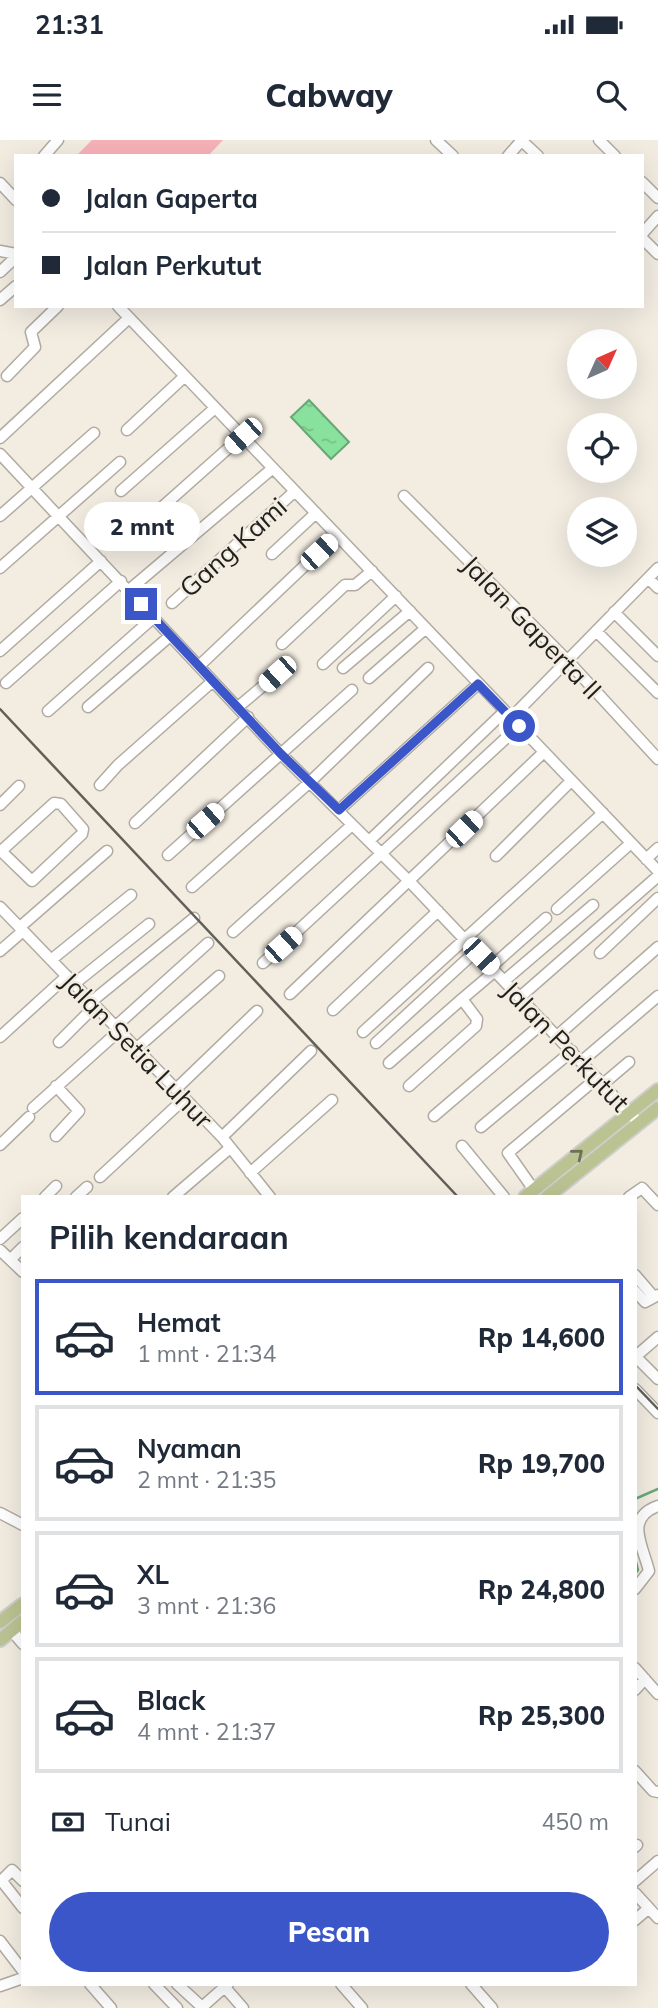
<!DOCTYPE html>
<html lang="id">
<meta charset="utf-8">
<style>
:root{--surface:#fff;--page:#f6f6f7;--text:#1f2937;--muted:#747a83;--line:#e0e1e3;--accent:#3b56c8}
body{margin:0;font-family:Mulish,sans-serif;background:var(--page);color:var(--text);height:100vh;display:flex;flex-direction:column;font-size:26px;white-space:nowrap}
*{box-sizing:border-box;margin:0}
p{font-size:23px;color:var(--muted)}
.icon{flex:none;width:38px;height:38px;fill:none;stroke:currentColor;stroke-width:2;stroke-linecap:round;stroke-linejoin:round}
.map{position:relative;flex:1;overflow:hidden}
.sheet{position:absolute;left:21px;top:1055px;width:616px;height:791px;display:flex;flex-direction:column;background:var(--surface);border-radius:0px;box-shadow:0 7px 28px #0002}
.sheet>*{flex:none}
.guide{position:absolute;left:14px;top:14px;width:630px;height:154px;border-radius:0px;box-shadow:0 7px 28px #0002;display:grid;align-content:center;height:154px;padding:0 28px;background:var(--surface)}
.needle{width:46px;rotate:45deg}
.controls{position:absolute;left:567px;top:189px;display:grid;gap:14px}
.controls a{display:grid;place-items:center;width:70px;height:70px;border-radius:50%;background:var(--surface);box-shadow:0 7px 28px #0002;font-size:35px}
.end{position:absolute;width:32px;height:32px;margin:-16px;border:9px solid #3b56c8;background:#fff;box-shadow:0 0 0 4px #fff}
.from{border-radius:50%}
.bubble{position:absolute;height:49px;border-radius:24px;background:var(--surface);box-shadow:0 7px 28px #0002;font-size:23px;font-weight:800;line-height:49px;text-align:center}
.car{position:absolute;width:21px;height:42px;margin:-21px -10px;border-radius:9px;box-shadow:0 0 5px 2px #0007;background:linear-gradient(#fff 24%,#345 0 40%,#fff 0 76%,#345 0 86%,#fff 0)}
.guide b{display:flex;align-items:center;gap:24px;height:66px;font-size:26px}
.guide b+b{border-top:2px solid var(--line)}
.guide i{width:18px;height:18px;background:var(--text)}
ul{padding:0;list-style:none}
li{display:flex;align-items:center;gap:21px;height:116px;margin:0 14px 10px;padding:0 14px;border:4px solid var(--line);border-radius:0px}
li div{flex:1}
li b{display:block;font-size:26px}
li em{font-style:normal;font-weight:800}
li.active{border-color:var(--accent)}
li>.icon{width:63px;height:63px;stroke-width:1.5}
h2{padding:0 28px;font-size:32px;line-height:84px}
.pay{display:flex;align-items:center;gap:18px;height:77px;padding:0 28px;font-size:26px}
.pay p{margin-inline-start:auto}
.action{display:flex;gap:14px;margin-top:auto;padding:14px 28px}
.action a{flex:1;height:80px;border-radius:42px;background:var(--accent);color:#fff;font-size:28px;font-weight:800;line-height:80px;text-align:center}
.status{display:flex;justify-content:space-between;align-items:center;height:49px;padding:0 35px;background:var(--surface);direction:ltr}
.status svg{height:19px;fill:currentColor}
header{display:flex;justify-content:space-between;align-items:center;height:91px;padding:0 28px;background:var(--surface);font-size:32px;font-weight:800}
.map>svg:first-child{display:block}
.park{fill:#f8b2b9}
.water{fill:url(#water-ripples);stroke:#69a776;stroke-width:2}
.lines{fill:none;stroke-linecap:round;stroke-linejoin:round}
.stream{stroke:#69a776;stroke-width:2.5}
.minor-casing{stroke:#b1aba2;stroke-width:13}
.major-casing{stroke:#cececd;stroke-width:16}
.minor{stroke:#fff;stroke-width:10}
.major{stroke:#bcc393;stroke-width:12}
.rail{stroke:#625f59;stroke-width:2.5}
.oneway{stroke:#6e7157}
.route{stroke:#3b56c8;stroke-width:9}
.labels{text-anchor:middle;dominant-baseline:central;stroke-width:5;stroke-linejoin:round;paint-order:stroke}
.street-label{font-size:26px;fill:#211f1b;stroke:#f2ece1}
</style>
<div class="status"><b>21:31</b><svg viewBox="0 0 49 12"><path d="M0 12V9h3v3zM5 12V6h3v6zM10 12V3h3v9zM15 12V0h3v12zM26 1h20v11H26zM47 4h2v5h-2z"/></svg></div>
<header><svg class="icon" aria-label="menu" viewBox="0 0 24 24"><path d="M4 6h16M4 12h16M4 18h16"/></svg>Cabway<svg class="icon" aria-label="search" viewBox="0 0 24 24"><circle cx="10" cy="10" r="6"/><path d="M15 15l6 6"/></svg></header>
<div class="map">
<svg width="658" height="1868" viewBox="0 0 658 1868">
<defs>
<pattern id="water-ripples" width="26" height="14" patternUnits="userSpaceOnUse" patternTransform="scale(1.75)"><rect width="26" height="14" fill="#88e19d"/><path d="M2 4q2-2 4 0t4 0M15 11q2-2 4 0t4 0" fill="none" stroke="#75c187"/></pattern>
</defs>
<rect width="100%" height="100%" fill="#f2ece1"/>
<!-- park -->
<path class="park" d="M92,0h131l-15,16h-132z"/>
<!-- water -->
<path class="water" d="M309,260l40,42 -18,17 -40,-42z"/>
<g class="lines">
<!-- stream -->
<path class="stream" d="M635,1359l23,-10
M635,1418l3,12 -3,4"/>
<defs>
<path id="minor" d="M436,0l17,16
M521,0l17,16
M599,0l16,16
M44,16l14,-16
M508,16l14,-16
M642,42l16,16
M0,43l16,17
M642,94l16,-18
M642,98l16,16
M0,111l16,3
M0,132l16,-15
M0,160l16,-14
M118,166l540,565
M7,236l28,-29 -4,-15 27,-26
M127,290l58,-54
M0,298l129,-120
M0,314l281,300 129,128 229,241
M121,351l94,-83
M404,356l163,164 91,99
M0,376l94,-83
M142,385l100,-89
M272,414l44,-41
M0,428l120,-106
M648,438l10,10
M129,450l144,-122
M172,463l123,-112
M614,472l44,44
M596,491l62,62
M282,504l63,-59h10l17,-14
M0,511l101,-90
M323,524l73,-68
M199,526l138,-131
M343,528l67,-57
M369,538l57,-50
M6,543l115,-102
M88,567l82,-71
M238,567l50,-42
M48,571l105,-93
M511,578l147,-150
M100,645l18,-20 95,-84
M0,665l19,-19
M339,670l139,-126
M135,683l113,-106
M369,701l136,-130
M0,712l54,-49 7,1 22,25 -1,5 -50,47 -31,-30
M168,715l184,-165
M496,716l75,-75
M646,719l12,-11
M192,747l118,-105 118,-114
M0,767l222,230 48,60
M557,769l74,-66
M20,787l87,-76
M233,792l119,-107
M0,811l23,-20
M600,813l58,-55
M51,820l80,-65
M263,823l256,-237
M491,827l55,-49
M504,841l89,-76
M74,844l75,-60
M290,854l254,-242
M520,857l138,-121
M91,862l103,-84
M333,870l105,-99
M116,886l92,-83
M363,892l240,-219
M557,896l101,-89
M0,897l67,-61
M59,902l36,-36
M376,903l100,-92
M137,908l82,-72
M582,921l76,-65
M389,923l73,-64
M603,944l26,-22
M409,946l67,-60 1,-7 -15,-20 33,-28
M176,949l81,-78
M33,968l87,-78
M434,976l110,-94
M481,987l91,-76
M56,996l23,-25 -23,-25
M222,997l89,-86
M0,1005l29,-28
M462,1006l42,51
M250,1033l82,-73
M100,1037l85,-79
M534,1050l-26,-37 89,-75
M45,1057l11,-11
M76,1057l11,-10
M173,1057l57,-49
M629,1057l13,-9 16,17
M0,1099l23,-21
M0,1110l23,22
M11,1119l12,-12
M635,1135l18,21
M635,1151l10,11 13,-7
M635,1217l23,-20
M636,1217l22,22
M635,1249l23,24
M0,1373l23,12
M635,1449l14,-18c-6,-25 -25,-53 9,-65
M12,1491l11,13
M635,1528l23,26
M635,1550l10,-11
M635,1631l18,20 5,1
M635,1707l2,-2
M1,1740l22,28
M635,1741l23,-20
M0,1742l12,-12 11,11
M635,1753l23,25
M635,1780l14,-12
M0,1801l23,30
M90,1844l21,24
M154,1844l23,24
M177,1844l25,23
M222,1844l21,24
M341,1844l21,24
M471,1844l21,24
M0,1846l23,-8
M201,1868l27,-24"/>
<path id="major" d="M525,1057l133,-107
M547,1057l111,-89
M0,1482l23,-18
M0,1500l23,-19"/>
</defs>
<!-- minor casing -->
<use href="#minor" class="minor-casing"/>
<!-- major casing -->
<use href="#major" class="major-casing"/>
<!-- minor -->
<use href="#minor" class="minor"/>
<!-- major -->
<use href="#major" class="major"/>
<!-- rail -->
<path class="rail" d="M0,569l458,488
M635,1245l23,24"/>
</g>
<!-- one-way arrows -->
<defs><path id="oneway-chevron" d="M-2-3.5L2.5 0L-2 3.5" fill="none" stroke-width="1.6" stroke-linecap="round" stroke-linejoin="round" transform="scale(1.75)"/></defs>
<use class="oneway" href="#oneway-chevron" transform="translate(578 1014) rotate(-39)"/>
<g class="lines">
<!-- route -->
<path class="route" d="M141,464l140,150 58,56 139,-126 41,42"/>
</g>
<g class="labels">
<!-- street labels -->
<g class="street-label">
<text transform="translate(233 407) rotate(-42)">Gang Kami</text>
<text transform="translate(532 487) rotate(46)">Jalan Gaperta II</text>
<text transform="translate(566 906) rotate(46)">Jalan Perkutut</text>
<text transform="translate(137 910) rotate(46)">Jalan Setia Luhur</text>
</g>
</g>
</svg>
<div class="controls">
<a><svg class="needle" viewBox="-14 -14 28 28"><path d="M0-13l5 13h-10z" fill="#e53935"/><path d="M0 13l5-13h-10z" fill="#747a83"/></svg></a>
<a><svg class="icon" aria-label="locate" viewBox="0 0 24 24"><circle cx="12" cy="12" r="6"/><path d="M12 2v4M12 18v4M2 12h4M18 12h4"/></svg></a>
<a><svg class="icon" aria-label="layers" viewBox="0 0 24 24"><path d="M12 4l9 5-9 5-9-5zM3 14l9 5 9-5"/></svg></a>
</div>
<i class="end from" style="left:519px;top:586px"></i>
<i class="end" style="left:141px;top:464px"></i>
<div class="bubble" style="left:84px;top:362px;width:116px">2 mnt</div>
<i class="car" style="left:243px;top:296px;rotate:228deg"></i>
<i class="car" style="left:319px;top:412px;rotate:47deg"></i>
<i class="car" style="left:277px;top:534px;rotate:228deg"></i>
<i class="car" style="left:205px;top:681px;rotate:49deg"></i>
<i class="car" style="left:464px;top:689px;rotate:46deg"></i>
<i class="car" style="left:283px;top:805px;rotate:48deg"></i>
<i class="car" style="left:481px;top:816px;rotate:136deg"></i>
<div class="guide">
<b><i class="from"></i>Jalan Gaperta</b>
<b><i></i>Jalan Perkutut</b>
</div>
<section class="sheet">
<h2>Pilih kendaraan</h2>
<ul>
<li class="active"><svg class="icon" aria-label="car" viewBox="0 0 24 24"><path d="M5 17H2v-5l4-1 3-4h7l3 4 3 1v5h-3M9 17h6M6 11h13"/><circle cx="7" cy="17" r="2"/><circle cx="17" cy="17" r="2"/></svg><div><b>Hemat</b><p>1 mnt · 21:34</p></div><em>Rp 14,600</em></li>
<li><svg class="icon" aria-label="car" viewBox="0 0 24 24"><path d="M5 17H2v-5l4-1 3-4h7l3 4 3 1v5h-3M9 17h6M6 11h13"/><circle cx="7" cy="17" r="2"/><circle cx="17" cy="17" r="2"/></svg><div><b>Nyaman</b><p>2 mnt · 21:35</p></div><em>Rp 19,700</em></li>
<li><svg class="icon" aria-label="car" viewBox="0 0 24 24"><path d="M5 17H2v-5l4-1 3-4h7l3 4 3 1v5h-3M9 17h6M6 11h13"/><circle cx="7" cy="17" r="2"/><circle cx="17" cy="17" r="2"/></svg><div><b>XL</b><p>3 mnt · 21:36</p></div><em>Rp 24,800</em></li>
<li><svg class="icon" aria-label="car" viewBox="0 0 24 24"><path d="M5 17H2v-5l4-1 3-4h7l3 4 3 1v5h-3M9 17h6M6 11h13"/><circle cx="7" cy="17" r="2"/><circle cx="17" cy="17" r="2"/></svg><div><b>Black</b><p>4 mnt · 21:37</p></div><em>Rp 25,300</em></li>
</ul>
<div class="pay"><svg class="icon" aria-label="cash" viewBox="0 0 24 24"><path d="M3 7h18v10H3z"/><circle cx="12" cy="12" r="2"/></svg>Tunai<p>450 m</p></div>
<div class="action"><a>Pesan</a></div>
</section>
</div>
